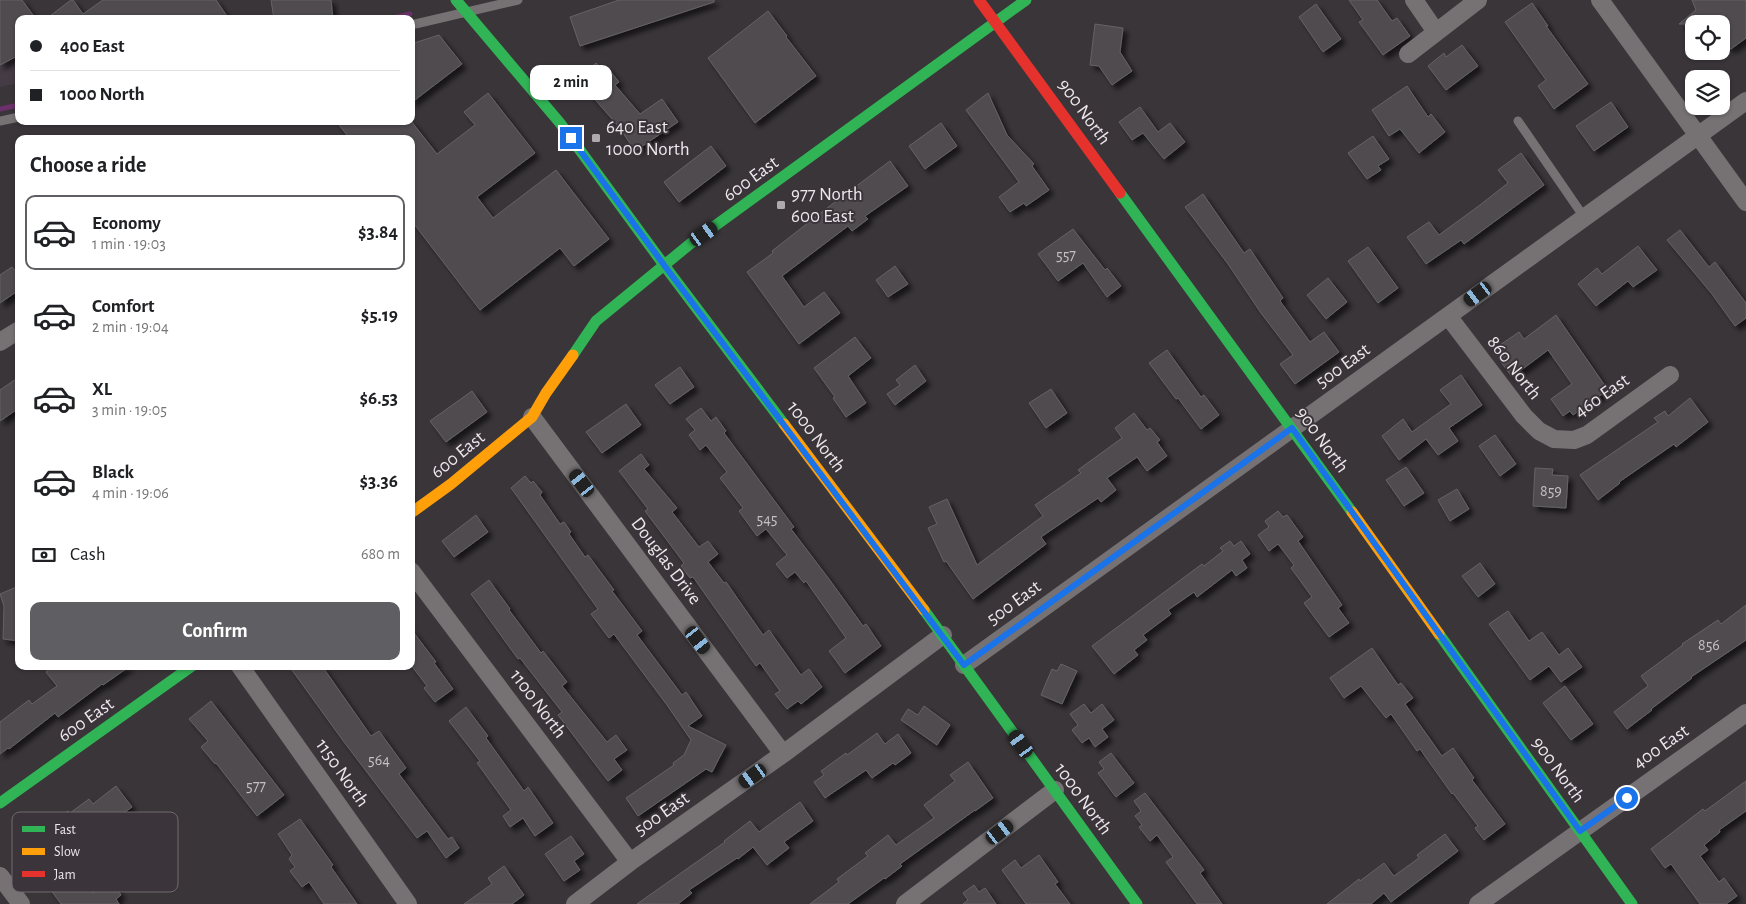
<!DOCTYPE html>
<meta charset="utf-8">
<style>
:root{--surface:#fff;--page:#f2f2f2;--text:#202124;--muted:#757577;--line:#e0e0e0;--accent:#5f5e62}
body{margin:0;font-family:"Alegreya Sans",sans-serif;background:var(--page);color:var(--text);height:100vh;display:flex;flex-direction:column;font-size:19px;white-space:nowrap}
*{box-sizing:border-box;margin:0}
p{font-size:16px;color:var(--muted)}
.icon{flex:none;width:28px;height:28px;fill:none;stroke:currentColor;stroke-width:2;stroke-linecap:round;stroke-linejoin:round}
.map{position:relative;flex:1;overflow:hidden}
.panel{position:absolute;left:15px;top:135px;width:400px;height:535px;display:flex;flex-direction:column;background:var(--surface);border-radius:10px;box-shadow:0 1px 4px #0004}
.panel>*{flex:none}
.banner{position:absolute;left:15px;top:15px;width:400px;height:110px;border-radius:10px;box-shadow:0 1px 4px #0004;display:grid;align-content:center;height:110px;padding:0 15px;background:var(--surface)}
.buttons{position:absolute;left:1685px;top:15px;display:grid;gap:10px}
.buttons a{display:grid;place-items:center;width:45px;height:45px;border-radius:10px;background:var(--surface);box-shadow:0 1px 4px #0004;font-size:25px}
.end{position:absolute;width:22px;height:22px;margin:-11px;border:6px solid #1a73e8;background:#fff;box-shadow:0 0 0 2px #fff}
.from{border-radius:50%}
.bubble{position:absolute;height:35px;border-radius:10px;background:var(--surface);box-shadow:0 1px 4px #0004;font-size:16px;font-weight:700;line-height:35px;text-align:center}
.car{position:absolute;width:15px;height:30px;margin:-15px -8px;border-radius:6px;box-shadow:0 0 4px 1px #0007;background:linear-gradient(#222 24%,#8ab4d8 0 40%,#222 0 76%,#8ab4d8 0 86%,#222 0)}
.banner b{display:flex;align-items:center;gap:18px;height:48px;font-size:19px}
.banner b+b{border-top:1px solid var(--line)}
.banner i{width:12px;height:12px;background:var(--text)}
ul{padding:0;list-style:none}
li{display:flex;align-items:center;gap:15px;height:75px;margin:0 10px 8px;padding:0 5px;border:2px solid transparent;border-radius:10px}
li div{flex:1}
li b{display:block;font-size:19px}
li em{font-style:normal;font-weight:700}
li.current{border-color:var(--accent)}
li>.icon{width:45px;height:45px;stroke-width:1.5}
h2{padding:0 15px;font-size:22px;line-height:60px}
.pay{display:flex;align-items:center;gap:12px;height:55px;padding:0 15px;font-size:19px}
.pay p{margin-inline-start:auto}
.button{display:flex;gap:10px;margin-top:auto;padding:10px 15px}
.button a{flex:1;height:58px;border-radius:10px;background:var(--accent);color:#fff;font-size:20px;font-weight:700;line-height:58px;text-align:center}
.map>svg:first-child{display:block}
.built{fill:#453b44}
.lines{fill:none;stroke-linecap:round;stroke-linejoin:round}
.stream{stroke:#6c306b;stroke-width:5}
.building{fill:#504c4f;stroke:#656265;filter:url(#shadow)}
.lane{stroke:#767274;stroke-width:9}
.street{stroke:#767274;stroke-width:18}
.fast{stroke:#30b455;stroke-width:11}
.slow{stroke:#ff9f0a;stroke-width:11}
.jam{stroke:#e5322d;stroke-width:11}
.route{stroke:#1a73e8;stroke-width:6}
.poi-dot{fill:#ada9ad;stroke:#3b343a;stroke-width:2}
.labels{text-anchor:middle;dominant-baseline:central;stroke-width:4;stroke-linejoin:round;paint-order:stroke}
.number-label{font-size:16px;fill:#c4c0c4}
.street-label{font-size:19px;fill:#ebe7eb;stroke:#3b343a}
.poi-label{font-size:19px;fill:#ebe7eb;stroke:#3b343a;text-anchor:start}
.key{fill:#3b343a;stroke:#706a6f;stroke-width:1}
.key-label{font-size:14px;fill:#ebe7eb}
</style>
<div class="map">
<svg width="1746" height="904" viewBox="0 0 1746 904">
<defs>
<filter id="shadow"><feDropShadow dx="4.5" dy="4.5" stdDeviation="2.5" flood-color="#0009"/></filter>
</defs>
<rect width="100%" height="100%" fill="#3a3539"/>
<!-- built -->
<path class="built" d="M0,26l19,26v31l-19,4z"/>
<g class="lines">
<!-- stream -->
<path class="stream" d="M388,19l22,-5
M0,109l19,-4"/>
</g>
<!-- building -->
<path class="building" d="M0,0h22l14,19h-17v36l-19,10z
M71,0h2l10,14 20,-14h113l13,19h-183z
M271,0h60l2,19h-59z
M619,0h95v2l-134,44 -10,-29z
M1349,0h28l15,21 5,-3 13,18 -27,19 -24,-33 4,-2z
M1692,0h54v38l-15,11 -10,-8v-17h-42l17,-14z
M1532,3l16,23h-2l42,58 -34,25 -16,-23 8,-6 -41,-58z
M1316,4l25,35 -18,13 -24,-35z
M768,11l19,25 -1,1 30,39 -61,47 -47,-65z
M1095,24l28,4 -3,24 12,19 -20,14 -13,-19 -9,-1z
M439,35l23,29 -51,39v-59z
M1462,45l16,21 -32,24 -18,-24 16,-13 2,4z
M596,63l7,8 4,-4 12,15 -4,3 25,29 22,-15 16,23 -43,29 -16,-24 -42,-48z
M1407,86l21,31 3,-3 14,18 -26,21 -19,-24 -11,7 -17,-26z
M488,93l47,60 -58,44 16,21 63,-48 53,69 -35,27 -14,-18 -80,62 -69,-90v-81h-61l-14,-18h75l26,33 38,-29 -11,-13z
M988,93l19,42 27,29 -2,2 17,24 -23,16 -2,-3 -14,9 -11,-15 20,-15 -53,-72z
M1611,102l17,25 -34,24 -18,-25z
M1140,107l18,25 12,-9 15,19 -21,17 -21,-26 -11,7 -13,-18z
M941,123l16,23 -32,23 -16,-23z
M1373,136l16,23 -11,7 3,4 -14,9 -19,-26z
M711,146l15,20 -47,36 -15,-20z
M1521,153l23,32 -80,59 -3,-4 -35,24 -19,-27 22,-15 10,13 41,-30 28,-22 -10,-13z
M890,161l18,25 -43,30 3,3 -16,12 -4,-5 -66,50 22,31 20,-15 16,21 -41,31 -52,-72 26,-19 -1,-2 59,-46z
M1203,194l41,59 6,-4 33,49 -3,3 30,41 14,-10 15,20 -44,32 -15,-20 13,-9 -32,-42 -33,-49 -43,-57z
M1073,229l32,41 2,-2 14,18 -14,11 -24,-34 -25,18 -20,-27z
M1680,230l29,37 6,-5 31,41v15l-11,8 -23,-32 -45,-54z
M1638,246l19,24 -24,17 -5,-6 -32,25 -18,-22 19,-16 5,6z
M1368,247l30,41 -20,15 -30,-42z
M895,266l13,18 -20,13 -12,-17z
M12,267l7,8v15l-19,13v-28z
M1328,278l19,24 -21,17 -19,-24z
M1556,315l52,75 -35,25 -3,-4 -7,5 -12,-17 21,-15 -24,-34 -36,27 -14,-19 7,-6 -5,-7 19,-13 5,7z
M855,337l16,21 -23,18 18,27 -20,14 -13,-19 2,-1 -21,-29z
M1167,350l34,47 3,-2 15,20 -18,14 -23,-31 -2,1 -27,-36z
M915,365l11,16 -31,24 -8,-11 13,-9 -4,-5z
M680,367l14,20 -24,17 -15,-19z
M1461,375l21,30 -33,23 9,13 -20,14 -12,-16 -27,21 -17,-24 21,-17 9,13 39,-28 -11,-14z
M19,377v31l-19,13v-31z
M1051,389l16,24 -21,15 -17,-25z
M472,391l15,21 -41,30 -16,-21z
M1690,398l18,24 -32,25 -2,-3 -55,38 1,1 -22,17 -18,-25 78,-53 -4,-4 11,-7 3,5z
M626,404l15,21 -39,28 -16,-21z
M701,408l10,13 5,-4 10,14 -2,2 70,94 -3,2 38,50 34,47 3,-2 15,22 -36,27 -16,-22 17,-13 -40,-57 -2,2 -9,-11 -8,6 -11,-14 11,-9 -21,-26 -9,7 -18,-25 4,-3 -23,-30 7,-6 -21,-27 -6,5 -11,-15 6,-5 -9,-11z
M1134,413l13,17 3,-2 10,12 -3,2 10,14 -20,15 -10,-14 -30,21 9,12 -15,12 -3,-4 -57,39 5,7 -73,55 -27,-38 -2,1 -16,-34 9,-4 -8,-17 18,-8 30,66 66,-49 -8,-11 46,-32 -3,-3 44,-32 -7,-10z
M1495,435l21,29 -16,12 -21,-30z
M641,454l8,11 -5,4 33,39 -5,4 27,35 9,-6 10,13 -10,8 16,21 2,-1 37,53 6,-5 32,45 8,-6 13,18 -21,17 -3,-3 -11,8 -12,-15 5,-3 -20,-28 -4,3 -63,-89 -3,1 -9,-12 3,-3 -39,-52 3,-2 -29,-38z
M1406,467l18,26 -20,13 -18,-26z
M1535,468l18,1 -1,6 16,1 -2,32 -33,-2z
M525,476l6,7 2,-2 9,11 -2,3 20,29 4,-2 7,10 -2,2 16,23 3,-2 26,35 -2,1 30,40 -5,4 45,60 4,-3 16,24 -14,10 38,19 -14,27 -6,-3 -68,47 -12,-18 48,-33 -1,-2 11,-8 7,-15 -24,-35 -53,-71 -5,4 -18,-24 7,-5 -87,-121z
M1457,489l12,20 -19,12 -12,-21z
M1278,511l5,6 4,-2 16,22 -5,4 44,64 -4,3 11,15 -20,14 -25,-34 8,-6 -21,-29 3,-3 -16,-21 -9,7 -11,-16 11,-8 -4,-6z
M476,515l12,17 -34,25 -12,-16z
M1230,541l4,5 7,-5 9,13 -8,6 5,8 -11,8 -4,-6 -35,27 -3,-5 -26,18 3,4 -28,21 4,5 -13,10 4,5 -24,19 -22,-28 110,-82 2,2 19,-15 -3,-3z
M1480,563l15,21 -17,13 -16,-21z
M489,580l21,29 -1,1 32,43 2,-2 24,31 -5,4 45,56 9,-7 11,15 -13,9 8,11 -14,11 -50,-66 4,-3 -42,-54 -2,1 -47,-65z
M19,586v55l-16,-2 1,-33 -4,-12z
M1746,605v35l-55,37 1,1 -41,31 1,1 -25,19 -13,-17 34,-26 -7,-10 42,-31 -1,-1 36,-24 3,4z
M1508,611l21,30 13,-9 17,23 9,-7 14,19 -21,15 -12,-16 -19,14 -41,-56z
M411,629l25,33 -2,1 19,26 -18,13 -11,-14 3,-2 -16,-21z
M1372,648l26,37 3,-2 12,15 -8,6 37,52 11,-8 21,30 -2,2 33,44 -21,16 -9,-12 3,-2 -25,-33 -1,1 -32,-45 -3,2 -26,-37 -5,4 -25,-32 -17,12 -14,-20z
M1061,664l16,7 -15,33 -21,-9 11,-26 5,2z
M53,666h77l-27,19 -1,-1 -44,33 -3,-4 -46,36 -1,-1 -8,6v-32l29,-22 3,4 25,-18 -11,-14z
M289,666h33l49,70 8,-5 27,37 -7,6 49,65 4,-2 7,11 -13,10 -19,-27 -10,7 -73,-96z
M1565,686l28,38 -22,16 -28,-37z
M211,701l73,94 -27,21 -41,-53 -1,1 -14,-17 7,-6 -19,-22z
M1084,704l7,9 11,-9 12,16 -12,9 6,8 -13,10 -6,-9 -7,5 -10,-13 6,-5 -8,-11z
M924,706l26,19 -13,20 -36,-25 7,-11 10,6z
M466,707l22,29 -2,2 38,53 4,-4 25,36 -18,13 -12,-18 -13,9 -7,-11 8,-6 -34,-47 3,-2 -31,-40z
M877,733l8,11 13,-10 13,19 -16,12 -2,-2 -21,15 -6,-8 -41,28 -11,-16 10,-7 -3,-4 25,-18 1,2z
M1111,753l23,30 -18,14 -18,-24 6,-4 -5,-7z
M968,762l25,36 -18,13v-1l-75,54 2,2 -17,13 -1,-1 -36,26h-38l29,-22 -2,-3 31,-23 -3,-3 23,-18 8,10 38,-27 -10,-13 31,-24 -5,-6z
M1746,781v30l-27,19 1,2 -16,13 4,5 -8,6 19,26 5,-4 13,18 -11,8h-26l-29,-40 -6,4 -14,-19 52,-40 2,2z
M116,786l16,21 -25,18 4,4 -13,10 -5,-6 -28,20 28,40 18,-13 10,15 -5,4 3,5h-58l-42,-58 49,-35 2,2 19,-14 4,5z
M1145,793l59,77 -4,3 22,31h-25l-31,-42 7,-5 -16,-22 -7,6 -11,-14 3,-2 -7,-9 6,-5 -7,-10z
M800,802l13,19 -29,21 5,6 -22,17 -14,-18 -15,12 -1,-1 -48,32 3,3 -14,11h-41l88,-62 -1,-1 26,-20 9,11z
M300,819l33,46 -2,2 26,37h-33l-15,-22 -7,5 -12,-16 5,-4 -6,-8 3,-4 -14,-21z
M1445,834l13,17 -67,51 -7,-9 -13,11h-44l32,-25 1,2 24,-18 10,13 25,-18 -2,-3z
M571,836l13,18 -10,7 6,9 -16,11 -19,-27z
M1039,855l19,27 -3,2 15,20h-44l-24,-34 13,-10 6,8z
M504,866l20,29 -12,9h-48l28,-20 -4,-6z
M974,885l5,7 6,-4 11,16h-33l5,-4 -5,-7z"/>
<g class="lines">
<!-- lane -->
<path class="lane" d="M411,25l107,-25
M0,121l19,-4
M1518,121l66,96"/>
<!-- street -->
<path class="street" d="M1414,0l22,32
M1600,0l146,202
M1408,54l70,-54
M1448,316l76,100 15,15 15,8 20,1 13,-5 83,-60
M0,342l19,-12
M532,417l251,337
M411,571l219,291
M964,665l782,-564
M240,666l168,238
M0,876l21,28
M575,904l55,-42 153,-108 160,-119
M905,904l150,-114
M1478,904l268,-191"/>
<!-- fast -->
<path class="fast" d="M456,0l104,123 104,142 120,159
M1120,193l232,319
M573,355l23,-34 94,-77 336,-244
M924,610l213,294
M1439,634l193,270
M0,803l192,-137"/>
<!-- slow -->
<path class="slow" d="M784,424l140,186
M1352,512l87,122
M411,513l40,-29 81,-67 14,-24 27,-38"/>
<!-- jam -->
<path class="jam" d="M979,0l141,193"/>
</g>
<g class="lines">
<!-- route -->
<path class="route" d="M571,138l93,127 300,400 328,-237 288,403 47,-33"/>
</g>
<!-- markers -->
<g class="poi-dot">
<rect x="591" y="133" width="10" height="10" rx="2.5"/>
<rect x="776" y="200" width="10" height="10" rx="2.5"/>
</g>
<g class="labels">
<!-- number labels -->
<g class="number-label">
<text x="1066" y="255">557</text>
<text x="1551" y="491">859</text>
<text x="767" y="519">545</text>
<text x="1709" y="645">856</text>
<text x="379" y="760">564</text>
<text x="256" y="786">577</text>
</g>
<!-- street labels -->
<g class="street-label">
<text transform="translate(1084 112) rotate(54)">900 North</text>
<text transform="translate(751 179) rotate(-36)">600 East</text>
<text transform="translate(1343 366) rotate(-36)">500 East</text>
<text transform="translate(1514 368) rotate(52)">860 North</text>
<text transform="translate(1602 396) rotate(-35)">460 East</text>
<text transform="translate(816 437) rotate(53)">1000 North</text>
<text transform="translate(1322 440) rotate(54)">900 North</text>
<text transform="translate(458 455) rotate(-39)">600 East</text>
<text transform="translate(666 561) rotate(53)">Douglas Drive</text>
<text transform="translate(1014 603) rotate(-36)">500 East</text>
<text transform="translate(538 704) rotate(53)">1100 North</text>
<text transform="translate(86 720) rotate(-35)">600 East</text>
<text transform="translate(1661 747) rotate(-35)">400 East</text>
<text transform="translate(1558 770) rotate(54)">900 North</text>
<text transform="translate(342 773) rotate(55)">1150 North</text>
<text transform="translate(1083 799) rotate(54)">1000 North</text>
<text transform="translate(662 814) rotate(-35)">500 East</text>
</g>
<!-- poi labels -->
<g class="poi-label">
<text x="606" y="127">640 East<tspan x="606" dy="22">1000 North</tspan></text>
<text x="791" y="194">977 North<tspan x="791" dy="22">600 East</tspan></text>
</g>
</g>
<!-- legend -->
<rect x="12" y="812" width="166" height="80" rx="8" class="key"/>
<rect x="22" y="826" width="23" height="6" fill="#30b455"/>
<rect x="22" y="848" width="23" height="7" fill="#ff9f0a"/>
<rect x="22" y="871" width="23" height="6" fill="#e5322d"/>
<g class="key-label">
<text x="54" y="834">Fast</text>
<text x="54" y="856">Slow</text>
<text x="54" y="879">Jam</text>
</g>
</svg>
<div class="buttons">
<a><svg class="icon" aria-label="locate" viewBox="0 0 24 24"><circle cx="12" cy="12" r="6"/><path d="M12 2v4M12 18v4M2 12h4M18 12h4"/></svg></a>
<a><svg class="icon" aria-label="layers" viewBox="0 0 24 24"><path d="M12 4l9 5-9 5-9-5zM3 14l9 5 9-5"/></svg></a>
</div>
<i class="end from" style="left:1627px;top:798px"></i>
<i class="end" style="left:571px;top:138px"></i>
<div class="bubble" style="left:530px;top:65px;width:82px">2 min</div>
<i class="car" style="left:704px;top:234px;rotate:55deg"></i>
<i class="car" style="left:1478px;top:294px;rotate:234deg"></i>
<i class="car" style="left:582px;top:483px;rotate:323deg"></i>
<i class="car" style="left:698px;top:640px;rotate:143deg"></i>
<i class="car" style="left:1021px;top:744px;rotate:324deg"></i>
<i class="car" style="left:753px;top:776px;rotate:235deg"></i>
<i class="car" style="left:1000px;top:832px;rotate:53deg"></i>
<div class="banner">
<b><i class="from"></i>400 East</b>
<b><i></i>1000 North</b>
</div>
<section class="panel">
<h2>Choose a ride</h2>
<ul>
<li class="current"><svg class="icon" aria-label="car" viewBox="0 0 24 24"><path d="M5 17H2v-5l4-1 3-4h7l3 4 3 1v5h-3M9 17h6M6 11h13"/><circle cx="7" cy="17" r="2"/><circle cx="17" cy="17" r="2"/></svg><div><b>Economy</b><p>1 min · 19:03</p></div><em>$3.84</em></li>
<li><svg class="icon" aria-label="car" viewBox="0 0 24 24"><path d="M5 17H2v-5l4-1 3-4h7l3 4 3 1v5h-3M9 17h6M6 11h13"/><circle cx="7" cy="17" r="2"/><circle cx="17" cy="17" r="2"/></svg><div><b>Comfort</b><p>2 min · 19:04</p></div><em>$5.19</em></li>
<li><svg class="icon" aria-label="car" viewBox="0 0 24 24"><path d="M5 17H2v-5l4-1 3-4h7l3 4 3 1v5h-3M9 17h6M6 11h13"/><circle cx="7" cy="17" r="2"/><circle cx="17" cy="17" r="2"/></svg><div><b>XL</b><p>3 min · 19:05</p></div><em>$6.53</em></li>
<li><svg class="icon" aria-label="car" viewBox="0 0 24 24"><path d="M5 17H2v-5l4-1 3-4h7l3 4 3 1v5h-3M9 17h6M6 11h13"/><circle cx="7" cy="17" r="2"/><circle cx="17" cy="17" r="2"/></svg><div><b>Black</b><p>4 min · 19:06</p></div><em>$3.36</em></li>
</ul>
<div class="pay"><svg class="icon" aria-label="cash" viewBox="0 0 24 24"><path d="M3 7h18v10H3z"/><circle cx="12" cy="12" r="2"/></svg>Cash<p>680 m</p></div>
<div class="button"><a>Confirm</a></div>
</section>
</div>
